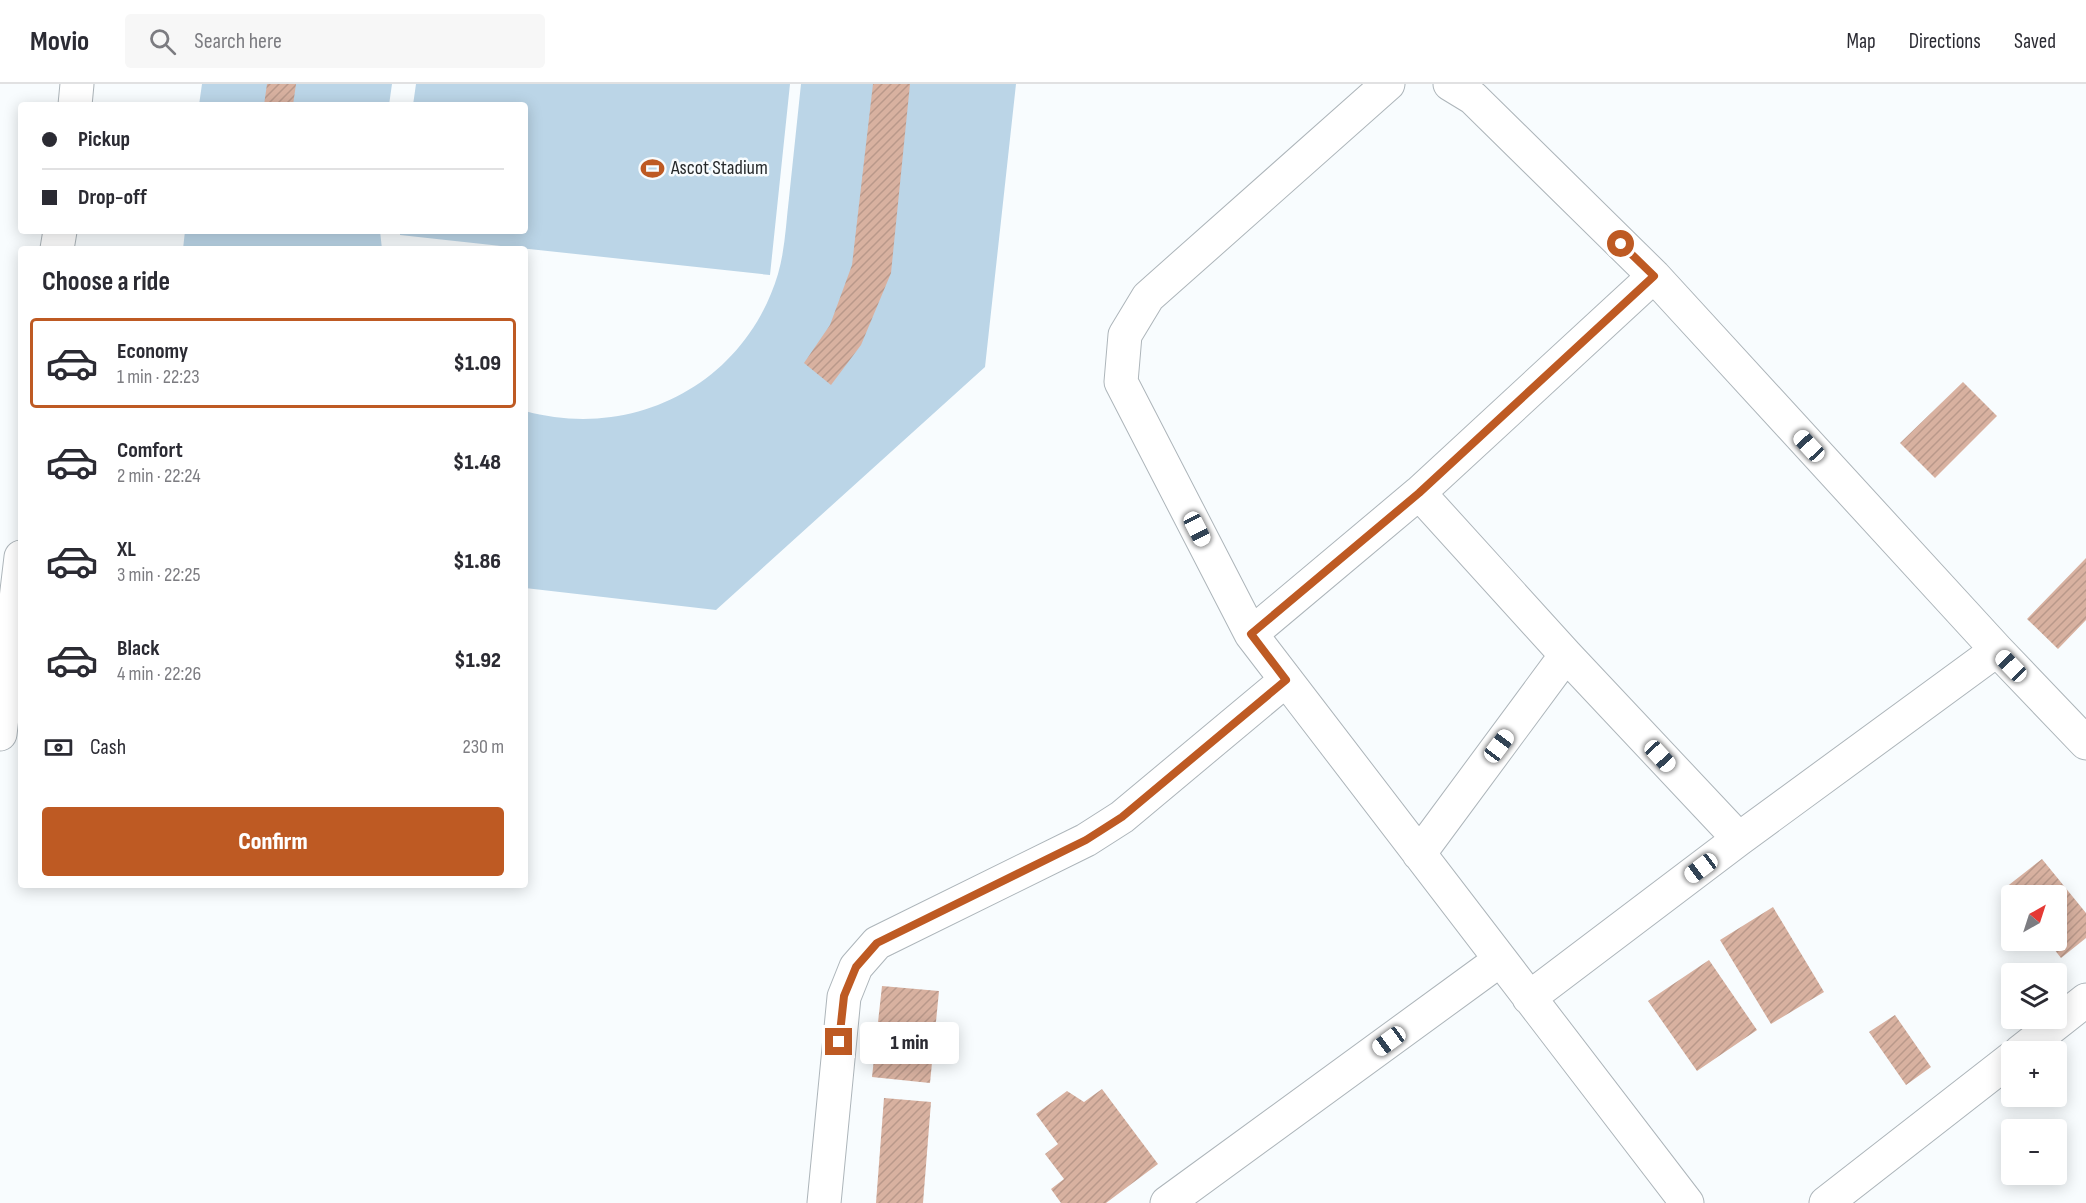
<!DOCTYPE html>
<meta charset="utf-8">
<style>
:root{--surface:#fff;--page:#f7f7f7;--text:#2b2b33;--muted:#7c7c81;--line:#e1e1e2;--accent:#be5a23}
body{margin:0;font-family:"Sofia Sans Condensed",sans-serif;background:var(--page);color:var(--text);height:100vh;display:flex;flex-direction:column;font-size:22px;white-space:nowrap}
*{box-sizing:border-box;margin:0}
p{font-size:20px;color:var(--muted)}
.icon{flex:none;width:33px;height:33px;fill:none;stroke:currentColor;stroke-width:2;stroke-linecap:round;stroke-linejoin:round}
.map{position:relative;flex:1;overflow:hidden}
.drawer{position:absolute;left:18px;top:162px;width:510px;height:642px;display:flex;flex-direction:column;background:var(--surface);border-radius:6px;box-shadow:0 3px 15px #0003}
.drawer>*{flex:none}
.banner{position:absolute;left:18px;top:18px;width:510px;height:132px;border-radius:6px;box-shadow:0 3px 15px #0003;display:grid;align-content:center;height:132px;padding:0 24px;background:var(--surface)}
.needle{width:39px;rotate:39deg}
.controls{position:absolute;left:2001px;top:801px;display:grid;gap:12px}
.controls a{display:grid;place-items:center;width:66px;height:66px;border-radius:6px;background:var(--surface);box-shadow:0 3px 15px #0003;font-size:30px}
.end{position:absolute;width:27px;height:27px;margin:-14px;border:8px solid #be5a23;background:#fff;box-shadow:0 0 0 3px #fff}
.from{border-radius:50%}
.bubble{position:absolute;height:42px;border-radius:6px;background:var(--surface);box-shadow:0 3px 15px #0003;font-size:20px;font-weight:800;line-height:42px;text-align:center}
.car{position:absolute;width:18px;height:36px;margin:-18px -9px;border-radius:8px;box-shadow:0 0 4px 2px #0007;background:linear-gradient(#fff 24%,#345 0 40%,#fff 0 76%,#345 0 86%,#fff 0)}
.banner b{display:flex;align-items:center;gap:21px;height:57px;font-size:22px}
.banner b+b{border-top:2px solid var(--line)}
.banner i{width:15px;height:15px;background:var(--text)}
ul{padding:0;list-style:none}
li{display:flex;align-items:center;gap:18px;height:90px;margin:0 12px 9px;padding:0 12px;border:3px solid transparent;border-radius:6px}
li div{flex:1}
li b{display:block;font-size:22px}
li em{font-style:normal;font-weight:800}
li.active{border-color:var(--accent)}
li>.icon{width:54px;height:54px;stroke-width:1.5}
h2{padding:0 24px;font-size:27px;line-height:72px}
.pay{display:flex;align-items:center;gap:15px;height:66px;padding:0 24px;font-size:22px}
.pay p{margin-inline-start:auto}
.cta{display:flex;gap:12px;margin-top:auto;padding:12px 24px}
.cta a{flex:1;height:69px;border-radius:6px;background:var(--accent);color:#fff;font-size:24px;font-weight:800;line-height:69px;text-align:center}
header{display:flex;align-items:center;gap:36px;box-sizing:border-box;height:84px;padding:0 30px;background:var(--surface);border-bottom:2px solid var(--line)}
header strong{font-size:28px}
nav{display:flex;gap:33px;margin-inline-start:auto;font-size:21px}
.search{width:420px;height:54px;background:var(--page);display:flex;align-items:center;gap:15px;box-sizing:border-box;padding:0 21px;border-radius:6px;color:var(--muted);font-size:22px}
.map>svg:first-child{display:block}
.grass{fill:#bbd5e7}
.building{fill:url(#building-hatch)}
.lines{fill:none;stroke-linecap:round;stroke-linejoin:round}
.minor-casing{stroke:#adb5ba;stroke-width:35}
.tertiary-casing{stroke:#adb5ba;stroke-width:35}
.minor{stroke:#fff;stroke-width:33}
.tertiary{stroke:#fff;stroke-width:33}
.route{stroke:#be5a23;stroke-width:8}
.labels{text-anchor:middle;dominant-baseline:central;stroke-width:5;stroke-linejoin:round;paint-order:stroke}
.poi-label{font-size:20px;fill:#26292b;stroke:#f8fcfe;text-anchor:start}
</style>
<header>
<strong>Movio</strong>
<div class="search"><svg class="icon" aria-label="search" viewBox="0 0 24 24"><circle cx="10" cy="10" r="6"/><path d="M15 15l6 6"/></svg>Search here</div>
<nav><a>Map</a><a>Directions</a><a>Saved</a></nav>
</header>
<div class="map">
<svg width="2086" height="1119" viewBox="0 0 2086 1119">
<defs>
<pattern id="building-hatch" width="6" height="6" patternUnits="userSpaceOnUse" patternTransform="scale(1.5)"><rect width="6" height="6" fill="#d8b1a0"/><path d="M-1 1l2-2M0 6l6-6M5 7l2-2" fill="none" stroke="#b9988a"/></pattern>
</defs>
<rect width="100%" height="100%" fill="#f8fcfe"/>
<!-- grass -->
<path class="grass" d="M202,0h190l-3,21h-190z
M416,0h374l-20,191 -370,-40v-4h125v-126h-112z
M801,0h215l-31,283 -269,243 -191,-22v-177c109,30 220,-27 253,-137 7,-24 8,-51 11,-76 4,-38 8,-76 12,-114z
M185,147h195l2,18h-199z"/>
<!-- building -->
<path class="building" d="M267,0h29l-3,21h-29z
M873,0h37l-19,189 -30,72 -30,40 -27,-22 26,-38 22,-60z
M1963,298l34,34 -62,62 -35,-35z
M2086,474v62l-28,29 -31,-30z
M2042,775l44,54v25l-25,20 -14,-18h9v-44h-45l-6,-8z
M1773,823l51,85 -53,32 -51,-84z
M1709,876l48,70 -60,41 -49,-70z
M882,902l57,5 -9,92 -58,-6z
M1895,931l36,52 -25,18 -37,-53z
M1102,1005l56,75 -52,39h-45l-10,-14 13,-10 -19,-25 13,-10 -22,-30 31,-23 17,11z
M884,1014l47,4 -8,101h-47z"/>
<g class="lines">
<defs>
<path id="minor" d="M1388,0l-240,213 -23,38 -4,47 130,252 436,569
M1450,0l23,14 181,178 343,374 89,93
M1419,409l147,162 173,184
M1251,550l168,-141 235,-217
M1419,770l147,-199
M1529,914l210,-159 258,-189
M2020,968l66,-52
M824,1119l20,-206 12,-30 21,-24 209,-103 36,-23 164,-137
M1167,1119l333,-243
M1826,1119l186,-145"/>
<path id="tertiary" d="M75,21l2,-21
M57,165l3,-18
M0,650l21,-177"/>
</defs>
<!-- minor casing -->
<use href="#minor" class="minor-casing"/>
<!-- tertiary casing -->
<use href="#tertiary" class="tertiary-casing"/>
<!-- minor -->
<use href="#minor" class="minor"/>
<!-- tertiary -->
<use href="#tertiary" class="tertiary"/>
</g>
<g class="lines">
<!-- route -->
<path class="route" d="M839,958l5,-46 12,-29 21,-24 209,-103 36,-23 164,-137 -35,-46 168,-141 235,-217 -33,-32"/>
</g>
<!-- icons -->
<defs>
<symbol id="stadium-bare" viewBox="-9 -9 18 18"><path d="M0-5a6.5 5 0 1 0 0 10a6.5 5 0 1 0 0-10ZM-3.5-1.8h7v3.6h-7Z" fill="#be5a23" stroke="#f8fcfe" stroke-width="2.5" paint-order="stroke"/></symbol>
</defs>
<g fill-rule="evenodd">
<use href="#stadium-bare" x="636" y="68" width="33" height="33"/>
</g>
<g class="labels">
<!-- poi labels -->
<g class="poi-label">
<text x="671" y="84">Ascot Stadium</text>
</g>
</g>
</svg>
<div class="controls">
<a><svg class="needle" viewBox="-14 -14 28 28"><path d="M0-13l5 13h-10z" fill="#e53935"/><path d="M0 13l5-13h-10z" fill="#7c7c81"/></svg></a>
<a><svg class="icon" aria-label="layers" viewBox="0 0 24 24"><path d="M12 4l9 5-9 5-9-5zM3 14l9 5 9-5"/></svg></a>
<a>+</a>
<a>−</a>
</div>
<i class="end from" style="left:1621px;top:160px"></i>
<i class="end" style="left:839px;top:958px"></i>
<div class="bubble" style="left:860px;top:938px;width:99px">1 min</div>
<i class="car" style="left:1809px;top:362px;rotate:317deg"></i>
<i class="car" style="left:1197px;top:445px;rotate:153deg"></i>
<i class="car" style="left:2011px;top:582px;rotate:316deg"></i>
<i class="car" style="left:1499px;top:662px;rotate:37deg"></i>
<i class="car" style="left:1660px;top:672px;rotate:137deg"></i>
<i class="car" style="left:1701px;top:784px;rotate:233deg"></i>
<i class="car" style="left:1389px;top:957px;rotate:234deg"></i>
<div class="banner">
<b><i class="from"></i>Pickup</b>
<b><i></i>Drop-off</b>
</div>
<section class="drawer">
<h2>Choose a ride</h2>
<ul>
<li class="active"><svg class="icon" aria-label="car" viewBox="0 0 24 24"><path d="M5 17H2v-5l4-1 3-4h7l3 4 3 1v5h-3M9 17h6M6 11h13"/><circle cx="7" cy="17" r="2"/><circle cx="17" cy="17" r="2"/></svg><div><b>Economy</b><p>1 min · 22:23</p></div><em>$1.09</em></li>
<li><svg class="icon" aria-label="car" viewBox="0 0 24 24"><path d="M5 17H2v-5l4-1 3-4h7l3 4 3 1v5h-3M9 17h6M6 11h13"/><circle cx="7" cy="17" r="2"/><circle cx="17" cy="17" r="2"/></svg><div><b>Comfort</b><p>2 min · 22:24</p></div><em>$1.48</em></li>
<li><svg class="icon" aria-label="car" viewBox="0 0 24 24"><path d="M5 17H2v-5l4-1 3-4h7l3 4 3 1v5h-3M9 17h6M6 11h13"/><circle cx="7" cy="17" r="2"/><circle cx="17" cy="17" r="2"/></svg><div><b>XL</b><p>3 min · 22:25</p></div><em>$1.86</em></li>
<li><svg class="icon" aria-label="car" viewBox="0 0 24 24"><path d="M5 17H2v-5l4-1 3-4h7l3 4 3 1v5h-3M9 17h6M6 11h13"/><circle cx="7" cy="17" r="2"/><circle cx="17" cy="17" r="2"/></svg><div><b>Black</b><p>4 min · 22:26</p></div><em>$1.92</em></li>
</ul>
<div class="pay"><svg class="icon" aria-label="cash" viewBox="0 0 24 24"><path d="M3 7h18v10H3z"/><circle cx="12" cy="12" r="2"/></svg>Cash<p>230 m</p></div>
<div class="cta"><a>Confirm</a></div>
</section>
</div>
